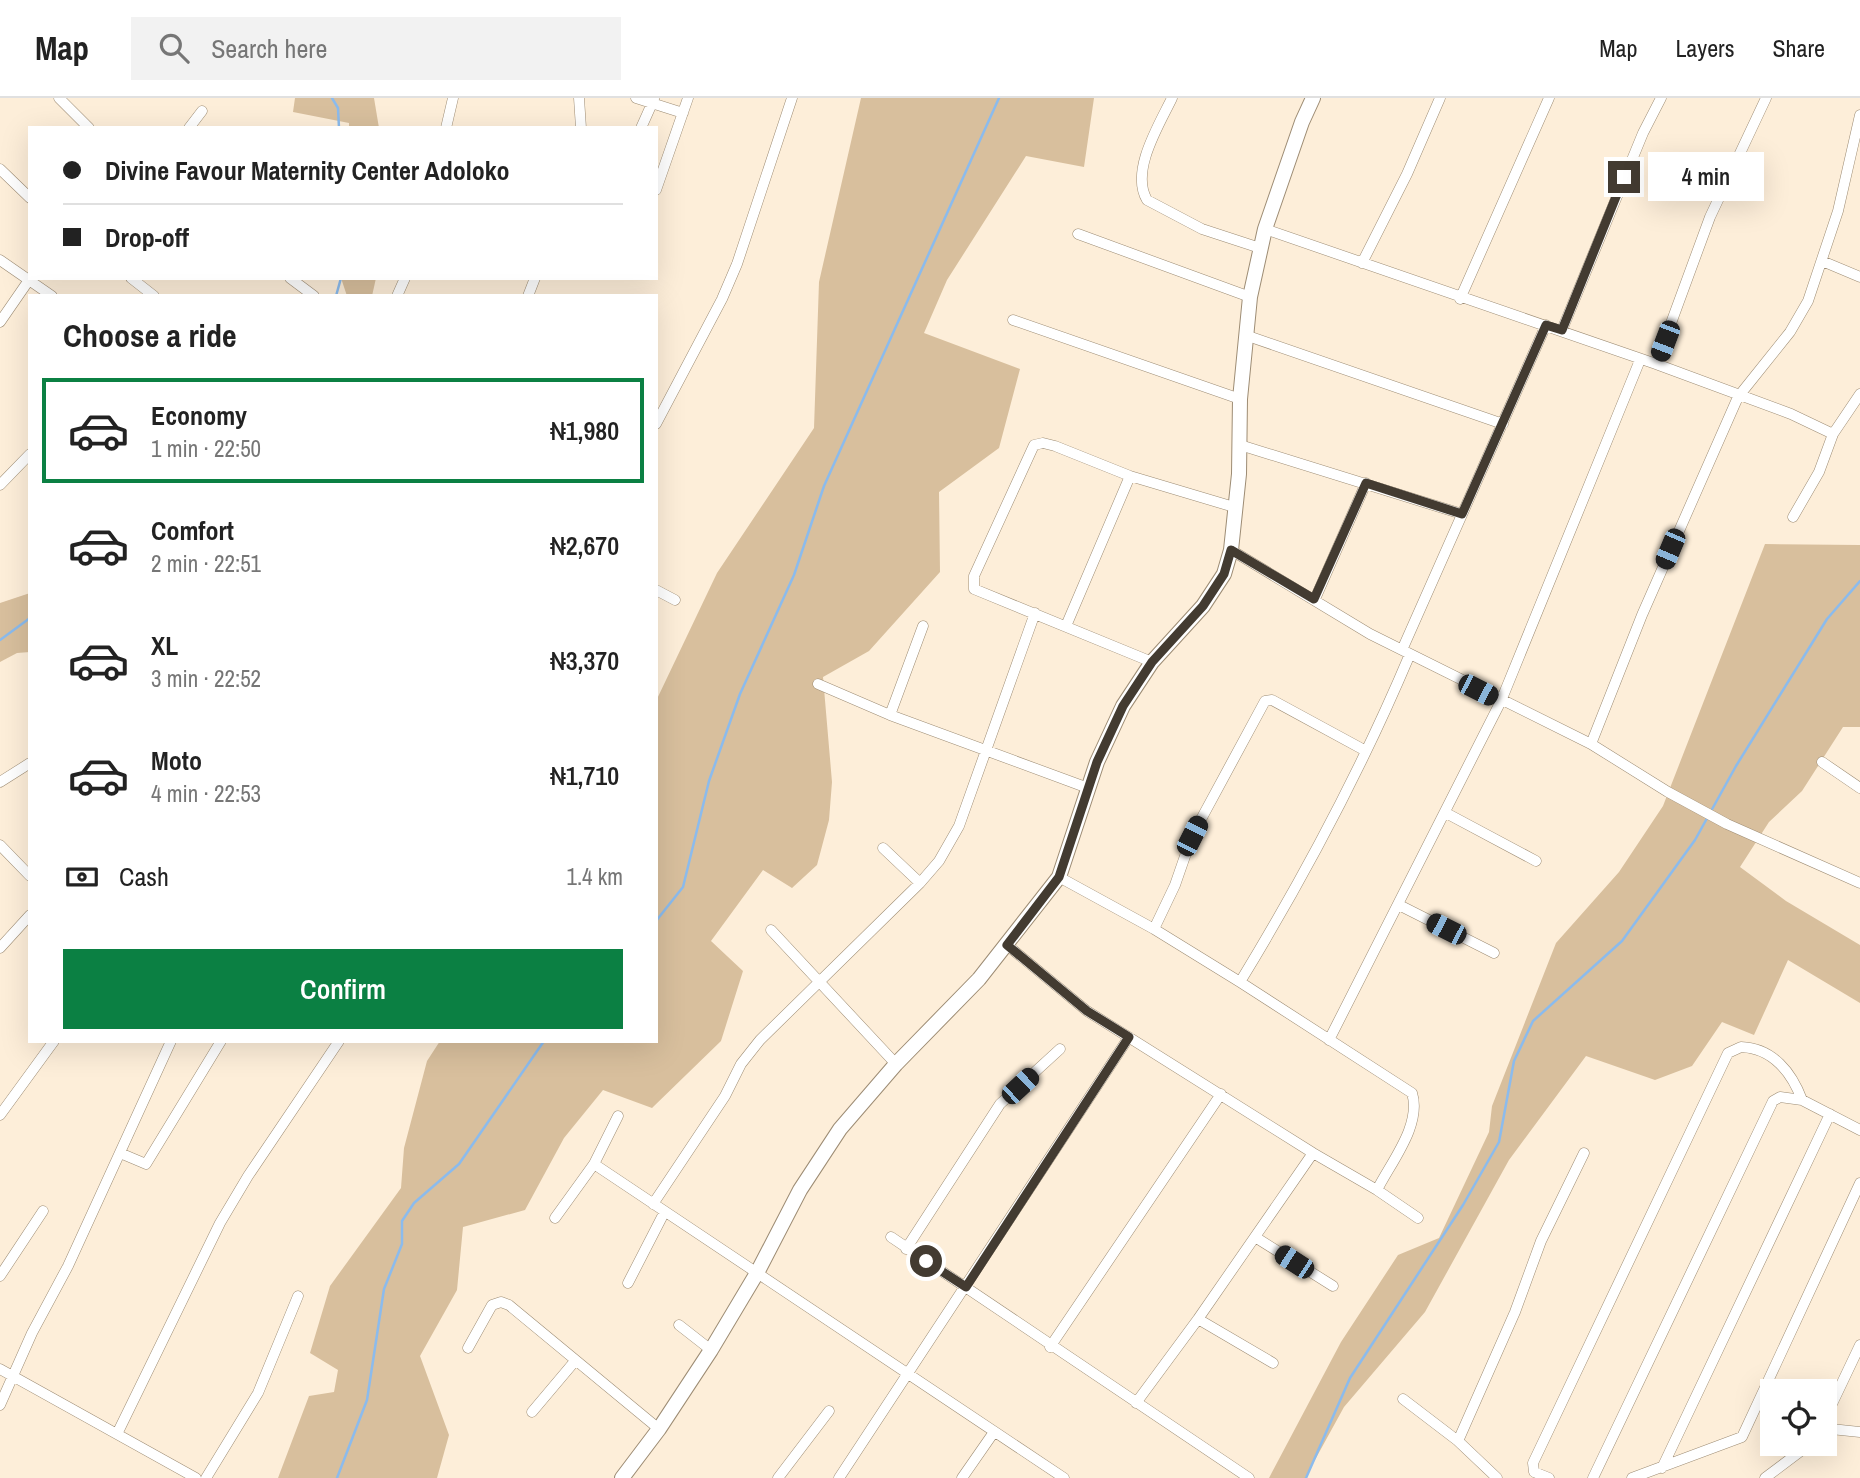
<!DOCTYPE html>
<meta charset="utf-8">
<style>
:root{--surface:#fff;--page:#f2f2f2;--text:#222;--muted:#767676;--line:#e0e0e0;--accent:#0b8043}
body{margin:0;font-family:"Archivo Narrow",sans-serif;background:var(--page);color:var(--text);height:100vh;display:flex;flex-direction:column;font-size:26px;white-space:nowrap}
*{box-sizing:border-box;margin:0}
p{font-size:23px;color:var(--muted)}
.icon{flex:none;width:38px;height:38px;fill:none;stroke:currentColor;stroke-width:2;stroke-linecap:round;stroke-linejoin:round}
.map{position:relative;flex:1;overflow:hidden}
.sheet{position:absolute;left:28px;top:196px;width:630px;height:749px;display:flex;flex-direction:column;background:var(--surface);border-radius:0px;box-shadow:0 7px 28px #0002}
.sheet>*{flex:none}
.top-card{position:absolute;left:28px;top:28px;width:630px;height:154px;border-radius:0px;box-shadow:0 7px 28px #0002;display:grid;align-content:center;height:154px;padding:0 35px;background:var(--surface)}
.buttons{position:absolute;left:1760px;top:1281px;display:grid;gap:14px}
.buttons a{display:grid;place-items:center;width:77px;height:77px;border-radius:0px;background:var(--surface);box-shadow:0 7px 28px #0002;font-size:35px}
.end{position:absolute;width:32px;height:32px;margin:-16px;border:9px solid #433b31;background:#fff;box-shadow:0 0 0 4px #fff}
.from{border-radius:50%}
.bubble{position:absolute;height:49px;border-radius:0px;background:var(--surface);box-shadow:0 7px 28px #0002;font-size:23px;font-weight:600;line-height:49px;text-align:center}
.car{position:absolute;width:21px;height:42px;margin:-21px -10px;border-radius:9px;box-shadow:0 0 5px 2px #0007;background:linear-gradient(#222 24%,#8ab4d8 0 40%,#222 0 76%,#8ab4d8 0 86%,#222 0)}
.top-card b{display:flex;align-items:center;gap:24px;height:66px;font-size:26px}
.top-card b+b{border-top:2px solid var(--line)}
.top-card i{width:18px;height:18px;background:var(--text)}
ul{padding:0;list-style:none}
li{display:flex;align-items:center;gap:21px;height:105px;margin:0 14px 10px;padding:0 21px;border:4px solid transparent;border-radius:0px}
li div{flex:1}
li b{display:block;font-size:26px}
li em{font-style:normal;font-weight:600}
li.on{border-color:var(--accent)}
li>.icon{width:63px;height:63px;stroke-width:1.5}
h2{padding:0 35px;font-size:32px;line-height:84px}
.pay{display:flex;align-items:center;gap:18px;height:77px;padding:0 35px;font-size:26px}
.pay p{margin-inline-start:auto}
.primary-button{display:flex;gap:14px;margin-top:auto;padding:14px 35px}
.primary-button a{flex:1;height:80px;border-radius:0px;background:var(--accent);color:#fff;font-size:28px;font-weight:600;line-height:80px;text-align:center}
header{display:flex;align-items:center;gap:42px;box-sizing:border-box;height:98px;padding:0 35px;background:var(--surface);border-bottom:2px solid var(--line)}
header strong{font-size:33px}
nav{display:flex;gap:38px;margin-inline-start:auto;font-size:24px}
.search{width:490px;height:63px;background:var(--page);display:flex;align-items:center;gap:18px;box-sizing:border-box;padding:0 24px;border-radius:0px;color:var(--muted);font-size:26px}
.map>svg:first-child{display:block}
.green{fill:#d8bf9d}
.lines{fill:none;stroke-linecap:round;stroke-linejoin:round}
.stream{stroke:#8bbbed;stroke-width:2.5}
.street-casing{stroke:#9d8c74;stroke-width:11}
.secondary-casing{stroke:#9d8c74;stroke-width:16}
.street{stroke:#fff;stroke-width:10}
.secondary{stroke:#fff;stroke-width:14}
.route{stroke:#433b31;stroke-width:9}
</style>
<header>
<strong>Map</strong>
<div class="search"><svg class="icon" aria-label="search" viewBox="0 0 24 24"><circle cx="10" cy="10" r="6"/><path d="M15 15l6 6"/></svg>Search here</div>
<nav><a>Map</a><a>Layers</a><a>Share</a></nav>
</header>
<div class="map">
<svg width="1860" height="1380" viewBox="0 0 1860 1380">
<rect width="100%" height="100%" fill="#fdeed9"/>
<!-- green -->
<path class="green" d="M295,0h79l5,30h-30v-5l-56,-11z
M861,0h233l-10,69 -58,-11 -79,124 -23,53 96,36 -21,79 -60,44 1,80 -71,79 -46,26 9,105 -3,38 -12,45 -25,23 -29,-18 -52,71 32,30 -22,70 -69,67 -49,-18 -39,48 -39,72 -62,17 -6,63 -37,66 29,79 -12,43h-159l31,-82 25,-4 4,-22 -28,-17 20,-67 71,-98 3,-40 23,-87 13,-20h216v-340l61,-128 97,-145 5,-146z
M341,180h35l-4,18h-25z
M1765,446l95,1v182h-17l-41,64 -33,31 -29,45 46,34 74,44v58l-72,-43 -34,75 -32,-13 -30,44 -37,14 -69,-24 -77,104 -84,152 -81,95 -39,71h-36l72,-136 57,-87 41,-17 50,-106 3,-26 64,-163 63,-71 44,-66z
M30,495v59l-13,1 -17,9v-59z"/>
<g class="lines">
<!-- stream -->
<path class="stream" d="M332,0l6,10 1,20
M336,198l5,-18
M0,542l30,-22
M656,823l27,-34 26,-106 31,-87 54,-119 30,-89 175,-388
M337,1380l30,-78 17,-111 18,-45v-23l12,-18 45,-39 85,-123
M1306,1380l44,-100 113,-173 36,-63 15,-81 19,-40 89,-80 73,-101 41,-74 91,-147 33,-38"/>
<defs>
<path id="street" d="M59,0l30,30
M579,0l2,30
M636,0l47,15
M1172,0c-13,27 -42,73 -25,102l55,29 58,19
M189,30l13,-17
M446,30l7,-30
M641,30l13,-29
M0,71l30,29
M656,92l32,-92
M1265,131l391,135 135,50 42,20
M1078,136l172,63
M0,162l52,36
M1822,163l38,16
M1362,165l45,-89 33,-76
M131,180l23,18
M290,180l24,18
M397,198l8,-18
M528,198l7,-18
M1460,201l89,-201
M1013,222l227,79
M0,224l29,-42
M1562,232l81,-197 18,-35
M1245,237l258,89
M1656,266l54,-147 56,-119
M656,326l66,-125 15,-35 55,-166
M1240,347l222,69
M0,387l30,-31
M1793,419l26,-45 14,-38 27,-40
M1231,452l139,84 221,110 77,48 59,32 133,59
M656,492l19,10
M1315,501l51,-116
M1066,528l64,-150
M1402,552l144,-325
M1152,564l-178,-73v-13l60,-131 9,-2 12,3 75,30 104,31
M818,586l72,31 198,73
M890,617l33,-89
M1591,646l51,-129 96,-218 52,-65 18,-31 30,-90 22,-96
M1822,664l38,26
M0,684l30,-19
M1446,715l90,48
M0,747l30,31
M883,750l37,35
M1059,779l95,52 86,53 172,111c10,32 -21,69 -35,97
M1399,807l95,48
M1154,831l21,-44 17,-49 73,-135 7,-1 94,51
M771,832l125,134
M1007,847l80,66 226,142 64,37 41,28
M0,850l30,-33
M1240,884c64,-105 122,-214 170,-328
M1329,942l172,-339 139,-341
M0,1017l54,-74
M120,1055l26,11 75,-123
M594,1066l470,314
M653,1106l72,-108 16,-32 19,-24 160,-157 19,-22 20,-35 76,-213
M555,1120l39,-54 24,-48
M891,1139l358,241
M1255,1139l78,49
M906,1151l94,-145 60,-55
M0,1178l43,-65
M628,1185l36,-70
M1198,1221l75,44
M679,1227l32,25
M1050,1249l171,-253
M468,1250l24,-43 9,-3 8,3 150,124
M0,1271l196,109
M1403,1301l55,42 39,37
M1136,1305l62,-84 115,-166
M0,1307l32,-72 36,-67 103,-225
M1831,1308l29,-61
M532,1314l43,-51
M117,1336l103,-211 28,-47 91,-135
M1825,1336l6,-5 29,3
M1458,1343l57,-129 26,-71 43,-88
M1662,1370l168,-354
M206,1380l52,-85 40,-97
M778,1380l51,-67
M839,1380l290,-441
M962,1380l32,-46
M1549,1380l-15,-6 -1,-9 195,-410 13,-6c32,1 51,26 61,53l58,30
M1593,1380l180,-377 7,-4 22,3
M1632,1380l110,-41 118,-254
M1765,1380l45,-34"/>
<path id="secondary" d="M622,1380l37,-49 52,-79 46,-77 43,-83 40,-61 56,-65 83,-85 80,-102 38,-115 26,-56 29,-44 51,-56 21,-32 7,-24 8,-76 1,-75 10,-102 15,-68 37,-107 11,-24"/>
</defs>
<!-- street casing -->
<use href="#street" class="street-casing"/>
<!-- secondary casing -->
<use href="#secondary" class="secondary-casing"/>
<!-- street -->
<use href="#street" class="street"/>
<!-- secondary -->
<use href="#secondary" class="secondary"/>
</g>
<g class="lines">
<!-- route -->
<path class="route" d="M926,1163l40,26 163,-250 -42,-26 -80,-66 52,-68 38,-115 26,-56 29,-44 51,-56 21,-32 7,-24 83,49 52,-116 96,31 84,-189 16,5 62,-153"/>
</g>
</svg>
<div class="buttons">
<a><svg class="icon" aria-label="locate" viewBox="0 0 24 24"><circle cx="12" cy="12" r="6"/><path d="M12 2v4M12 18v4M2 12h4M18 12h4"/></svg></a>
</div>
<i class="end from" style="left:926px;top:1163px"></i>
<i class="end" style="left:1624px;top:79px"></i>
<div class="bubble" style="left:1648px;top:54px;width:116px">4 min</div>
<i class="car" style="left:1665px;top:243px;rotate:201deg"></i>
<i class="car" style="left:1670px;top:451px;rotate:203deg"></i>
<i class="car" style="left:1478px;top:592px;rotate:117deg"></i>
<i class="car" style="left:1192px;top:738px;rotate:27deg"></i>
<i class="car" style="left:1446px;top:831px;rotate:297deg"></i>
<i class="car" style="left:1020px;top:988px;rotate:47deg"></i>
<i class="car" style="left:1294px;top:1164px;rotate:303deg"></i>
<div class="top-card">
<b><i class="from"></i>Divine Favour Maternity Center Adoloko</b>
<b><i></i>Drop-off</b>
</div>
<section class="sheet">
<h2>Choose a ride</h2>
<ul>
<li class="on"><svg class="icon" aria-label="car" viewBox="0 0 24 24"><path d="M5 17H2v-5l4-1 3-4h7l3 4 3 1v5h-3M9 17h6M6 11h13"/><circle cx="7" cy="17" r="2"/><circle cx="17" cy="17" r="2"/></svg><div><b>Economy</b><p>1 min · 22:50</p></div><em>₦1,980</em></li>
<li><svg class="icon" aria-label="car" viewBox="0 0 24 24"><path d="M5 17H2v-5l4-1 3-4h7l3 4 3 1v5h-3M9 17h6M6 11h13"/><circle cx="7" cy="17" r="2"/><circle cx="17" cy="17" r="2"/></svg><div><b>Comfort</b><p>2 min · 22:51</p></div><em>₦2,670</em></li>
<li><svg class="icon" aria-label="car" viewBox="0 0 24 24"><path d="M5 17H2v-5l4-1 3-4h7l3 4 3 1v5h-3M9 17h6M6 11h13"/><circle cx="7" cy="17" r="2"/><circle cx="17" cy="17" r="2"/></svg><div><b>XL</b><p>3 min · 22:52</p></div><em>₦3,370</em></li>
<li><svg class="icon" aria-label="car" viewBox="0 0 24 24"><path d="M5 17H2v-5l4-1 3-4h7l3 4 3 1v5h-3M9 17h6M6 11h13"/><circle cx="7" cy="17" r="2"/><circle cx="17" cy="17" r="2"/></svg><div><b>Moto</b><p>4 min · 22:53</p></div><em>₦1,710</em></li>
</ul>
<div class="pay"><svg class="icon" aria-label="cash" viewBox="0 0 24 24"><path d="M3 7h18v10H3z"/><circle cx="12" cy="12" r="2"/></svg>Cash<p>1.4 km</p></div>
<div class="primary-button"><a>Confirm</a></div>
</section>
</div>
